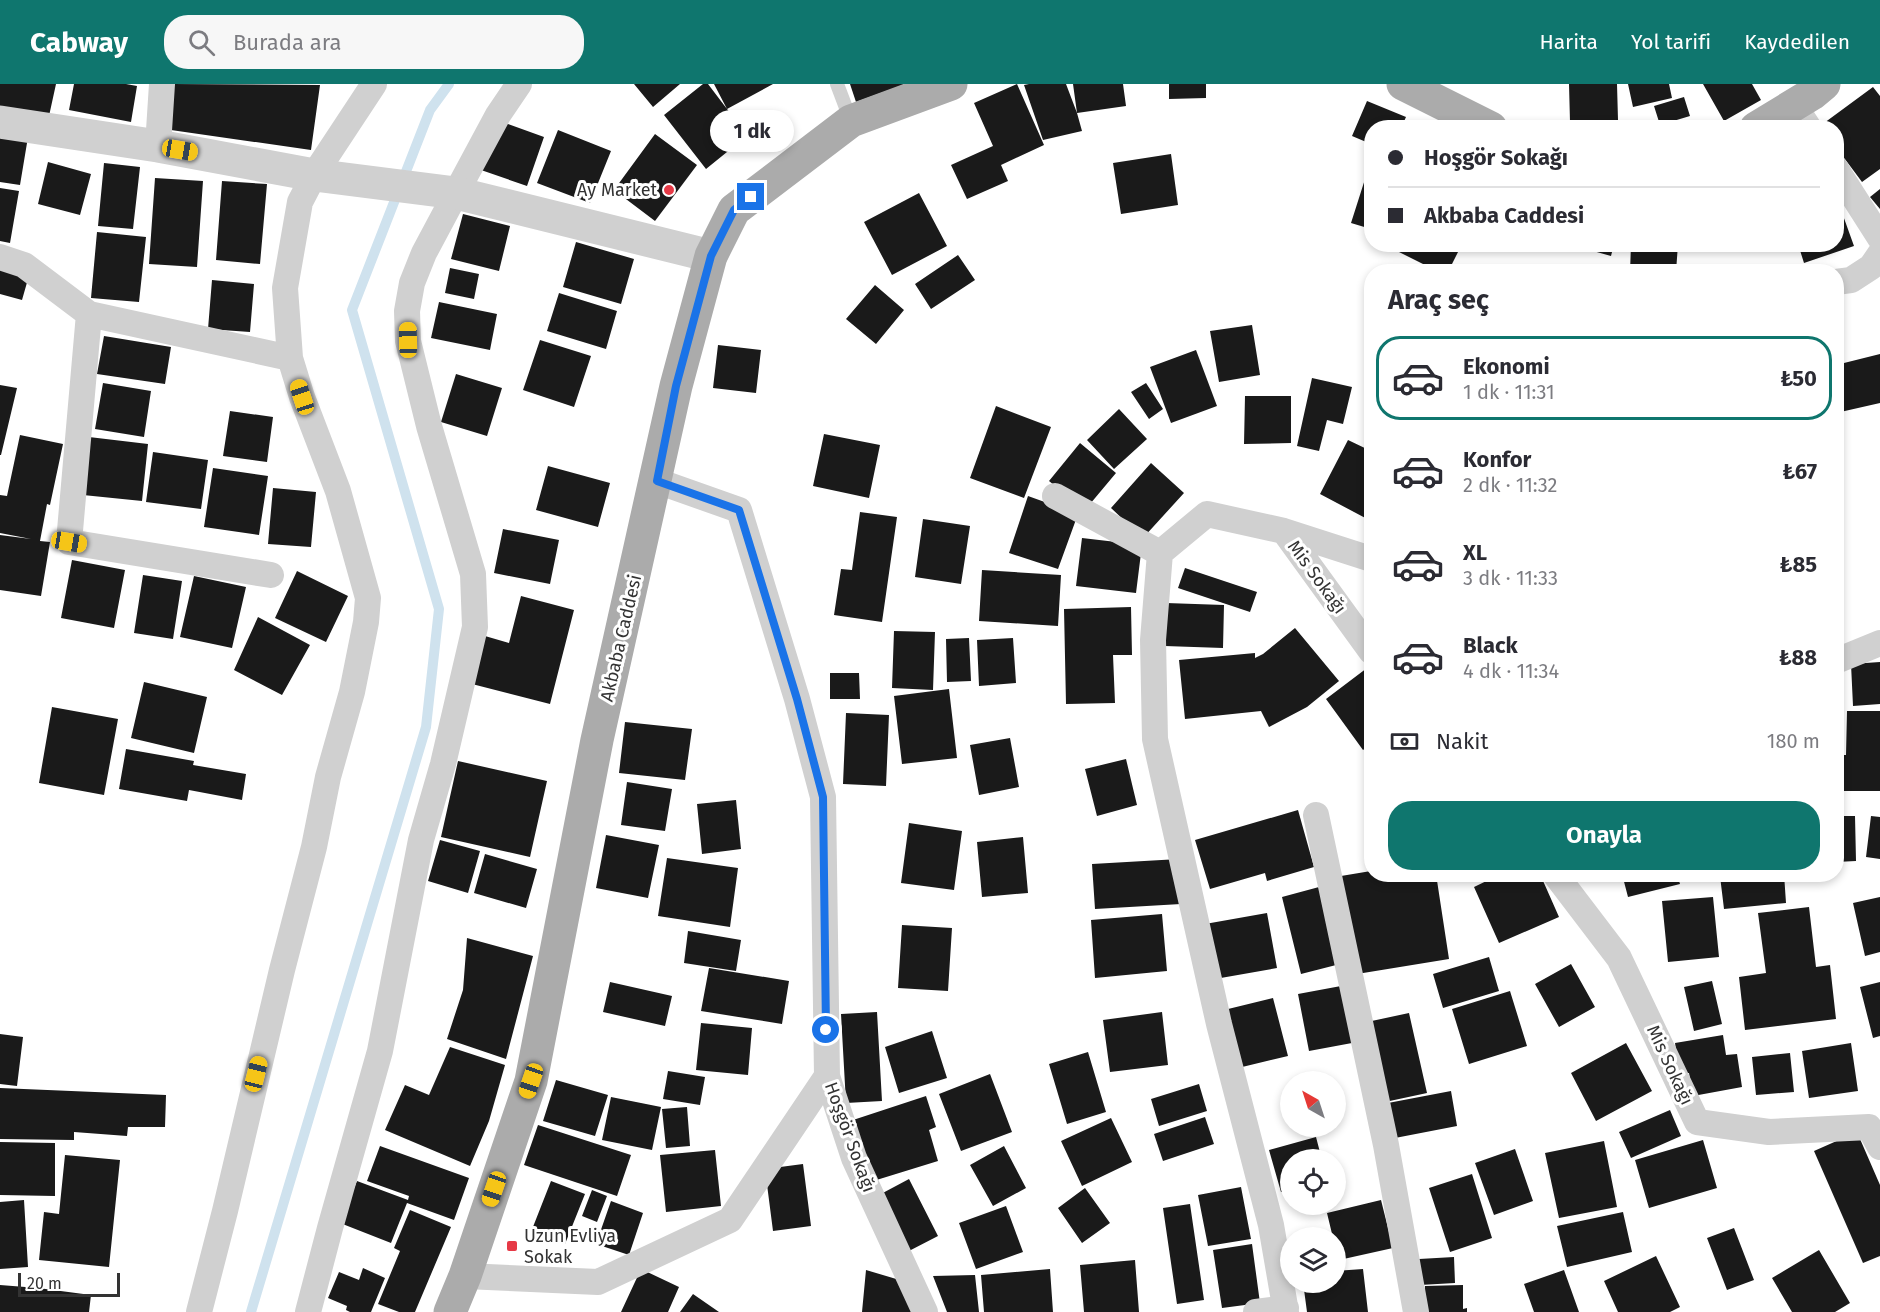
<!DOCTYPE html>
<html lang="tr">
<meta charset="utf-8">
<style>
:root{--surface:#fff;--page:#f7f7f7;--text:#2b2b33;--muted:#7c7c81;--line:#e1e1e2;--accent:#0f766e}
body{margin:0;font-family:"Fira Sans",sans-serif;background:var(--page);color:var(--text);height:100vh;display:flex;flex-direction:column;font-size:22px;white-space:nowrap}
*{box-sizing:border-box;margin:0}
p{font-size:20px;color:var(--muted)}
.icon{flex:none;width:33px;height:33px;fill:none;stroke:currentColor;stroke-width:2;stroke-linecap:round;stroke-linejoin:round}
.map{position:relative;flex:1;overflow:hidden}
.details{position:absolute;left:1364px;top:180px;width:480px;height:618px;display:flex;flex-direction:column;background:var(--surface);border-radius:24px;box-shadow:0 3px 9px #0003}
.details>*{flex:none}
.hud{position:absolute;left:1364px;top:36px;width:480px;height:132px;border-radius:24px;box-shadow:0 3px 9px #0003;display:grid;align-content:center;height:132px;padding:0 24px;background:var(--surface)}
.needle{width:39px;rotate:321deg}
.tools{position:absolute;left:1280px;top:987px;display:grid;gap:12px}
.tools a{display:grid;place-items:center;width:66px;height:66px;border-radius:50%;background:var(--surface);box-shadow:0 3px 9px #0003;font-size:30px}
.scale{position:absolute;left:18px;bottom:15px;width:102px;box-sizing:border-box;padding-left:6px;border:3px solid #333;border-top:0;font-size:16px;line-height:21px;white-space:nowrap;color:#333;-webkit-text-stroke:4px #fff;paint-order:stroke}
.end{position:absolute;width:27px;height:27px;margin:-14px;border:8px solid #1a73e8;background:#fff;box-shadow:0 0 0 3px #fff}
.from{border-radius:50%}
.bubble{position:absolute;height:42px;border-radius:21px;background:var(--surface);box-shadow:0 3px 9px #0003;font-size:20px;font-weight:700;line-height:42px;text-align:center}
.car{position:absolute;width:18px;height:36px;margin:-18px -9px;border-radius:8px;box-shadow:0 0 4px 2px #0007;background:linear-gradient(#f5c518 24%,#345 0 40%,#f5c518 0 76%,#345 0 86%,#f5c518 0)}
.hud b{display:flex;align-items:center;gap:21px;height:57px;font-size:22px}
.hud b+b{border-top:2px solid var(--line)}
.hud i{width:15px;height:15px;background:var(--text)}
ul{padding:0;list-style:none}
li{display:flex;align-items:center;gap:18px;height:84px;margin:0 12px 9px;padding:0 12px;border:3px solid transparent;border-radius:24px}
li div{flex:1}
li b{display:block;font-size:22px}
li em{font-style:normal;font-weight:700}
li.selected{border-color:var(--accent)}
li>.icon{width:54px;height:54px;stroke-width:1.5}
h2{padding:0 24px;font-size:27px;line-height:72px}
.pay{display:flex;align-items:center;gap:15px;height:66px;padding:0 24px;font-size:22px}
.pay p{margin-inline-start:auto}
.button{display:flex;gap:12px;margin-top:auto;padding:12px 24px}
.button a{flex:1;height:69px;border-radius:24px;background:var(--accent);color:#fff;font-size:24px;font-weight:700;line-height:69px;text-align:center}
header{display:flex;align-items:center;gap:36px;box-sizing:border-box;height:84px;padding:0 30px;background:var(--accent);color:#fff}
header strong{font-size:28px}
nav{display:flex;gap:33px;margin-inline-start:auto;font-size:21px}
.search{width:420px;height:54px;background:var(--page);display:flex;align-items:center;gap:15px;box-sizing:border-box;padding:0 21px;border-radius:24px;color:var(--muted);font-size:22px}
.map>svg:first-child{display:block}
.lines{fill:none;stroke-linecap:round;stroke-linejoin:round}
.stream{stroke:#cfe2ee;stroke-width:10}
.building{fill:#1a1a1a}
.service{stroke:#d0d0d0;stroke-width:14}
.minor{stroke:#d0d0d0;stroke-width:26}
.tertiary{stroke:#d0d0d0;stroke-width:33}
.primary{stroke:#ababab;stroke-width:33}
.route{stroke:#1a73e8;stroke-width:8}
.poi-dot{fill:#e63946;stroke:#fff;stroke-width:2}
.labels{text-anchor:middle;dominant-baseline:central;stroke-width:6;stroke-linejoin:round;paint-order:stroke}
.poi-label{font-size:18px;fill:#333;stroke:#fff;text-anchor:end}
.street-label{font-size:18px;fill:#333;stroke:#fff}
</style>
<header>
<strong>Cabway</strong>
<div class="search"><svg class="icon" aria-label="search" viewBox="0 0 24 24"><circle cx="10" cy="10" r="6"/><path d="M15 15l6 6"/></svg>Burada ara</div>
<nav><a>Harita</a><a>Yol tarifi</a><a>Kaydedilen</a></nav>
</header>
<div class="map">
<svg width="1880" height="1228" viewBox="0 0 1880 1228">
<rect width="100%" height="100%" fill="#fff"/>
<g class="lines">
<!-- stream -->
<path class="stream" d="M251,1228l175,-585 13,-118 -87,-299 78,-200 19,-26"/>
</g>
<!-- building -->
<path class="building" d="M0,0h56l-7,32 -49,-10z
M74,0h52l11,2 -6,36 -62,-12z
M172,0l148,1 -9,65 -147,-21z
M634,0h46l-27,23z
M703,0h5l19,25 -13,-25h59l-46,25 21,26 -42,34 -42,-54z
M850,0h56l-50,18z
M1017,0l27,61 -43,20 7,16 -41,18 -16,-34 42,-19 -19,-43z
M1029,0h37l11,29 -4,-29h50l3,22 -49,7 5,18 -39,9 -19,-55z
M1169,0h37v14l-37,1z
M1569,0h48l1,36 -48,2z
M1628,0h41l3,14 -39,9z
M1703,0h49l9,16 -37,21z
M1873,3l7,9v73l-18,13 -26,-35v-19h-15l-1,-2z
M1684,13l6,19 -30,9 -6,-19z
M1367,17l39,16 -5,11h-30v16l-19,-8z
M497,36l47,17 -17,49 -46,-16z
M558,46l53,21 -21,52 -53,-20z
M0,49l28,4 -8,48 -20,-3z
M655,50l42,31 -42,56 -41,-31z
M1171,70l7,51 -57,9 -8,-51z
M48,78l43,12 -11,41 -42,-11z
M104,79l36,4 -7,62 -35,-3z
M1366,92l5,2v51l-20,-6z
M155,94l48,3 -6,86 -48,-3z
M222,97l45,3 -7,80 -44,-4z
M0,104l19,3 -9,52 -10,-2z
M1880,105v20l-10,-12z
M919,109l28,53 -55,29 -28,-53z
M1836,112l18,50 -50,17 -6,-19h38z
M463,130l47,12 -11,45 -48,-12z
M97,148l49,5 -7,65 -48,-4z
M576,158l58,17 -13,45 -58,-17z
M1398,160h64l-14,28h-9l-44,-22z
M1568,160h46l-3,12z
M1631,160h47l-2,28h-46z
M1685,160h28v1l-26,6z
M958,171l17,25 -44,29 -16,-25z
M0,179l30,9 -8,28 -22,-6z
M450,184l29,6 -5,25 -29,-6z
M212,196l42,4 -4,48 -42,-3z
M875,201l29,25 -28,34 -30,-25z
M559,209l58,18 -11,38 -59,-18z
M439,218l58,12 -7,36 -59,-12z
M1252,241l8,50 -41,7 -9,-51z
M104,252l67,11 -6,37 -68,-10z
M540,256l51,16 -17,51 -51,-17z
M718,261l43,5 -5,43 -43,-5z
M1196,266l21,56 -46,17 -21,-56z
M1880,270v49l-44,10v-48z
M456,290l46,14 -15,48 -46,-14z
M1312,294l40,9 -9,37 -16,-4 -8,31 -22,-5z
M103,299l48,8 -7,46 -49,-8z
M1146,299l17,26 -14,10 -18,-27z
M0,301l17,3 -16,67h-1z
M1245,312h46v47l-47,1z
M996,322l55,21 -27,71 -54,-20z
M1119,325l28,30 -33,30 -27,-29z
M230,327l43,6 -6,45 -44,-6z
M824,350l56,11 -11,53 -56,-12z
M20,351l43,9 -13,61 -3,-1 -7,37 10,1 -9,54 -41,-6v-55l31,4 -31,-6v-38l7,1z
M89,353l59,7 -6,57 -59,-6z
M1348,356l23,11v70l-51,-27z
M1080,359l36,30 -31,37 -36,-29z
M153,368l55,8 -7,49 -55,-7z
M1151,379l33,30 -41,45 -32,-30z
M548,382l62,17 -12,44 -62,-17z
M213,384l55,8 -9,59 -55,-8z
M273,404l43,4 -5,55 -43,-3z
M1028,412l50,18 -20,55 -49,-16z
M860,428l37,5 -15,105 -48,-7 7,-46 11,1z
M923,435l47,7 -9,58 -46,-7z
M503,445l56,11 -9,44 -56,-11z
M1082,454l60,7 -6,48 -60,-7z
M72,476l53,10 -11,58 -53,-10z
M1185,484l72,24 -7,20 -72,-24z
M982,486l79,5 -3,51 -79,-5z
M297,487l51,25 -22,46 -51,-24z
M143,491l39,6 -9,58 -39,-6z
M194,492l52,11 -14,61 -52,-11z
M521,512l53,14 -24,94 -78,-20 13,-48 24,7z
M1166,519l58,2 -1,43 -58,-2z
M1131,523l1,48h-19l2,48 -49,1 -2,-95z
M258,533l52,28 -28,50 -48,-25z
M1295,544l44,53 -32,26 -38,20 -8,-16 -76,8 -6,-59 76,-7v5l8,-4z
M894,547l41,1 -2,58 -41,-2z
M969,554l2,43 -24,1 -1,-43z
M1013,554l3,45 -37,3 -2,-46z
M1880,578v42l-27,2 -2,-42z
M1367,584l4,5v71l-8,6 -37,-51z
M830,589h29l1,26h-30z
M144,598l63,15 -13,56 -63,-15z
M949,605l8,69 -55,6 -8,-68z
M52,623l66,12 -14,76 -65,-12z
M1847,627h33v80h-44v-36h10z
M846,629l43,2 -3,71 -43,-2z
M625,638l67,7 -7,51 -66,-7z
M1010,654l9,49 -40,8 -9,-50z
M126,665l68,12 -1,4 53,9 -4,26 -53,-10 -2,11 -68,-12z
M1126,675l11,46 -40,11 -12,-47z
M458,677l89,20 -17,76 -89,-20z
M627,698l45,7 -7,42 -44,-6z
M736,716l5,49 -39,5 -5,-50z
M1298,726l16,57 -47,14 -2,-8 -55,16 -15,-49z
M1836,732h19l1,45 -20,1z
M1871,732l9,1v42l-14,-2z
M909,739l53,8 -8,59 -53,-7z
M606,751l53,10 -11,53 -52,-10z
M1023,753l5,56 -46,4 -5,-55z
M440,756l40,11 -12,42 -40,-12z
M485,770l52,15 -11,39 -52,-15z
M667,774l71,10 -8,59 -72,-11z
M1179,775l2,45 -86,5 -3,-45z
M1371,787v3h65l13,85 -92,15 -16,-98z
M1501,790h39l19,43 -60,26 -25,-56z
M1622,790h55l3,10 -52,13z
M1739,790h45l2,29 -62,6 -4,-33z
M1319,803l21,77 -39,10 -19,-77z
M1713,813l6,60 -51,5 -6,-61z
M1880,813v55l-15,4 -12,-53z
M1809,823l7,60 14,-2 6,54 -91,11 -6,-53 27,-4 -8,-60z
M1267,829l10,55 -62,11 -10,-55z
M1162,830l5,57 -72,7 -4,-58z
M902,841l50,3 -4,63 -50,-3z
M688,847l53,9 -5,31 -52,-8z
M467,854l66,18 -27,103 -59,-20 16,-49z
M1489,873l10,34 -56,17 -10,-34z
M1571,880l24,43 -36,20 -24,-43z
M709,884l80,13 -7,43 -81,-13z
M1712,897l10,43 -28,7 -10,-44z
M610,898l62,14 -7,30 -62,-14z
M1880,898v54l-7,2 -13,-51z
M1341,902l11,57 -43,8 -11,-57z
M1510,907l17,55 -58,18 -17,-55z
M1273,914l15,58 -50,12 -14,-58z
M877,928l5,89 -36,2 -5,-89z
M1162,928l6,53 -58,7 -7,-52z
M1409,929l18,80 -42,9 -18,-80z
M701,939l51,5 -4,47 -52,-5z
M932,947l15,47 -48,15 -14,-46z
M0,950l23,3 -6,49 -17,-2z
M1723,951l3,20 11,-1 5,33 -49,9 -4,-23 -9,1 -5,-31z
M1626,959l26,48 -56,30 -25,-48z
M1851,959l7,48 -49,7 -7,-47z
M450,963l55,18 -16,56 -19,45 -85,-36 20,-45 24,10z
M1088,968l18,60 -39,12 -18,-60z
M1790,969l4,39 -38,3 -4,-38z
M668,987l37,6 -5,28 -37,-6z
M990,990l22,58 -51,19 -22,-57z
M556,996l52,15 -13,41 -52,-15z
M1199,1000l8,27 -48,15 -8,-27z
M0,1004l166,7 -1,32h-37l-1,9 -53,-4v8l-74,-1z
M1451,1007l6,35 -62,12 -7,-35z
M926,1012l10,31 -7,3 9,31 -68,21 -20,-61z
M611,1013l50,10 -9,43 -50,-10z
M687,1023l3,39 -24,2 -4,-39z
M1670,1026l11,26 -50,22 -12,-26z
M1205,1033l9,27 -51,17 -9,-27z
M1111,1034l21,44 -50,24 -21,-45z
M538,1041l93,30 -14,41 -93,-31z
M1857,1048l23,53v71l-17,7 -49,-112z
M1316,1053l6,23h-32v30l-9,2 -12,-42z
M1703,1056l14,48 -68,20 -14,-48z
M1604,1057l13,66 -58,11 -14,-65z
M0,1058l55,1v53l-55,-1z
M380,1062l89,32 -15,42 -47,-17 -16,40 -51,-20 17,-42 51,19 1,-4 -42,-15z
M1004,1062l22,42 -33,18 -23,-41z
M1515,1065l18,52 -39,14 -19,-52z
M715,1066l6,56 -55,6 -6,-57z
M65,1071l55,5 -11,107 -70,-7 5,-48 15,2z
M803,1080l8,62 -38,5 -8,-62z
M1472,1090l20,64 -42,14 -21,-64z
M909,1095l29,57 -31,16 -28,-57z
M551,1097l34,13 -20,50 -34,-12z
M1241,1103l10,52 -43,7 -10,-51z
M1085,1104l25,35 -28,20 -24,-35z
M592,1106l15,6 -10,26 -15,-6z
M24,1116l4,67 -28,2v-67z
M1381,1116l12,48 -54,12 -4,-22h-2l-6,-25z
M611,1117l32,12 -14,42 -33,-11z
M1190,1120l14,96 -27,4 -14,-96z
M1006,1122l17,46 -47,17 -17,-46z
M410,1126l41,17 -36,85h-16l-21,-8 22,-53 -6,-3z
M1623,1128l9,40 -65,15 -10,-41z
M1734,1144l20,52 -27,10 -20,-52z
M1252,1160l8,59 -38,5 -9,-58z
M1819,1166l31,53 -15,9h-43l-20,-34z
M1656,1172l24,51 -10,5h-52l-14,-31z
M1454,1173l1,26 -35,2 -1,-26z
M1135,1176l4,52h-55l-4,-47z
M363,1184l22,10 -14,34h-21l-4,-2 1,-4 -19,-8 11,-26 20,8z
M641,1185l38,18 -11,25h-47z
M1050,1185l3,43h-69l-3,-37z
M1363,1185l5,43h-61l-4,-30h32v-11z
M866,1186l37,11 9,31h-50z
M1564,1186l15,42h-45l-10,-28z
M975,1191l4,37h-32l-14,-36z
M0,1201l38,3 53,7 -2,17h-89z
M1463,1201v24l4,-1v4h-42v-26z
M693,1210l26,18h-39z"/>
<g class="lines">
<!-- service -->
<path class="service" d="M837,0l14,37"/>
<!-- minor -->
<path class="minor" d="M1794,21l15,23
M158,62l4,-62
M1836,85l44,69
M0,173l24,8 65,49 201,44
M1836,198l15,-2 20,-13 9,-13
M89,230l-20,228 202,33
M657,397l82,29 58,189 26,98 4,279 27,82 71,154
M1055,412l105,57
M1284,447l87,120
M1836,577l44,-18
M1316,731l70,330 30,167
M1555,790l64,84 78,164 72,10 100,-5 11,20
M465,1192l133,6 132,-62 97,-144
M199,1228l26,-101 57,-241 32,-123 14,-70 24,-85 14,-70 2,-24 -30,-107 -36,-94 -12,-39 -5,-70 15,-86 14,-27 60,-91
M308,1228l22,-84 50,-177 41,-211 22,-76 32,-137 -2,-53 -44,-148 -21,-85 -1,-30 5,-28 12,-30 32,-60 42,-78 21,-31
M1256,1228l30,-4
M1286,1228l-15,-87 -52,-201 -64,-285 -2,-99 7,-87 47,-39 77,17 87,28"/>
<!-- tertiary -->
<path class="tertiary" d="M0,38l158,24 156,29 142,18 255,63"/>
<!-- primary -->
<path class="primary" d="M1403,0l88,44
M1756,44l56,-34 12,-10
M450,1228l15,-36 66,-195 66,-341 79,-354 35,-130 23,-46 117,-89 100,-37"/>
</g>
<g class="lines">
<!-- route -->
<path class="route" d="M751,113l-17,13 -23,46 -35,130 -19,95 82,29 58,189 26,98 3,233"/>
</g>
<!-- markers -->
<g class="poi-dot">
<circle cx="669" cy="106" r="6"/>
<rect x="506" y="1156" width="12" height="12" rx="3"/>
</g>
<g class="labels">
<!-- poi labels -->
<g class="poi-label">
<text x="657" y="106">Ay Market</text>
<text x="524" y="1152" text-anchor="start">Uzun Evliya<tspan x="524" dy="21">Sokak</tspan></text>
</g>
<!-- street labels -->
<g class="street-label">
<text transform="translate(1317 493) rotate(54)">Mis Sokağı</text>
<text transform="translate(621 554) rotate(-77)">Akbaba Caddesi</text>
<text transform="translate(1670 981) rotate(65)">Mis Sokağı</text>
<text transform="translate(850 1053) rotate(70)">Hoşgör Sokağı</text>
</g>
</g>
</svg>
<div class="tools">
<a><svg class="needle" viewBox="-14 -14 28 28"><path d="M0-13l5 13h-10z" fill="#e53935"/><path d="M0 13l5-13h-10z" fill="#7c7c81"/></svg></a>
<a><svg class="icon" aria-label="locate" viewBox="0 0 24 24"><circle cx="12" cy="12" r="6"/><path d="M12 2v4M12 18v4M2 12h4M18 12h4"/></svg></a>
<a><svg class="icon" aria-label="layers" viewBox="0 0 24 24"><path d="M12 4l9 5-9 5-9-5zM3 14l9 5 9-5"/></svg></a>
</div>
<div class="scale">20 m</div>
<i class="end from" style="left:826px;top:946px"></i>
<i class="end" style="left:751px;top:113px"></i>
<div class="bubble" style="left:710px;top:26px;width:84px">1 dk</div>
<i class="car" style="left:180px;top:66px;rotate:100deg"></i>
<i class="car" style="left:408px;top:256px;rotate:359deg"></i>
<i class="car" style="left:302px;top:313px;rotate:342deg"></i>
<i class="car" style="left:69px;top:458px;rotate:99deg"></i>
<i class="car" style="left:256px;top:990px;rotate:14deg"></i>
<i class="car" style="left:531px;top:997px;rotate:199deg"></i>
<i class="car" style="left:494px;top:1105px;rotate:199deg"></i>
<div class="hud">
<b><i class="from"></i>Hoşgör Sokağı</b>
<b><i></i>Akbaba Caddesi</b>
</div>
<section class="details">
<h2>Araç seç</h2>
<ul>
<li class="selected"><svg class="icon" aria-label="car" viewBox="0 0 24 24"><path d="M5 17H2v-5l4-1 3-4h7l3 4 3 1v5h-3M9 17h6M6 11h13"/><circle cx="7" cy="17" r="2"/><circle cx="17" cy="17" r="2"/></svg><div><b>Ekonomi</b><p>1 dk · 11:31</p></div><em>₺50</em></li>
<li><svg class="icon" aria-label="car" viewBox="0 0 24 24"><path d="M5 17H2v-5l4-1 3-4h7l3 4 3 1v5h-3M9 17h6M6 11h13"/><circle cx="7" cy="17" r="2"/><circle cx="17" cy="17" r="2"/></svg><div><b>Konfor</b><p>2 dk · 11:32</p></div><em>₺67</em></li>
<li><svg class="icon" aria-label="car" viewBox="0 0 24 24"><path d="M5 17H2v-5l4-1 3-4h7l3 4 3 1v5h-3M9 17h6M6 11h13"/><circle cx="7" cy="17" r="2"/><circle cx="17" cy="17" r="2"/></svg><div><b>XL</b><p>3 dk · 11:33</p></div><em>₺85</em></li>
<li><svg class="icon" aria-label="car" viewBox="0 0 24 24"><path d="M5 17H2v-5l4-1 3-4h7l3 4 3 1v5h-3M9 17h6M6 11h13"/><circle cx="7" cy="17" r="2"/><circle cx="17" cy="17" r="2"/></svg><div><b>Black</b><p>4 dk · 11:34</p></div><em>₺88</em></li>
</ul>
<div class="pay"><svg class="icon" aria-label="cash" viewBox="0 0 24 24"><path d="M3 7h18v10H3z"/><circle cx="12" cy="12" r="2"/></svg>Nakit<p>180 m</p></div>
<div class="button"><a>Onayla</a></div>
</section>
</div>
